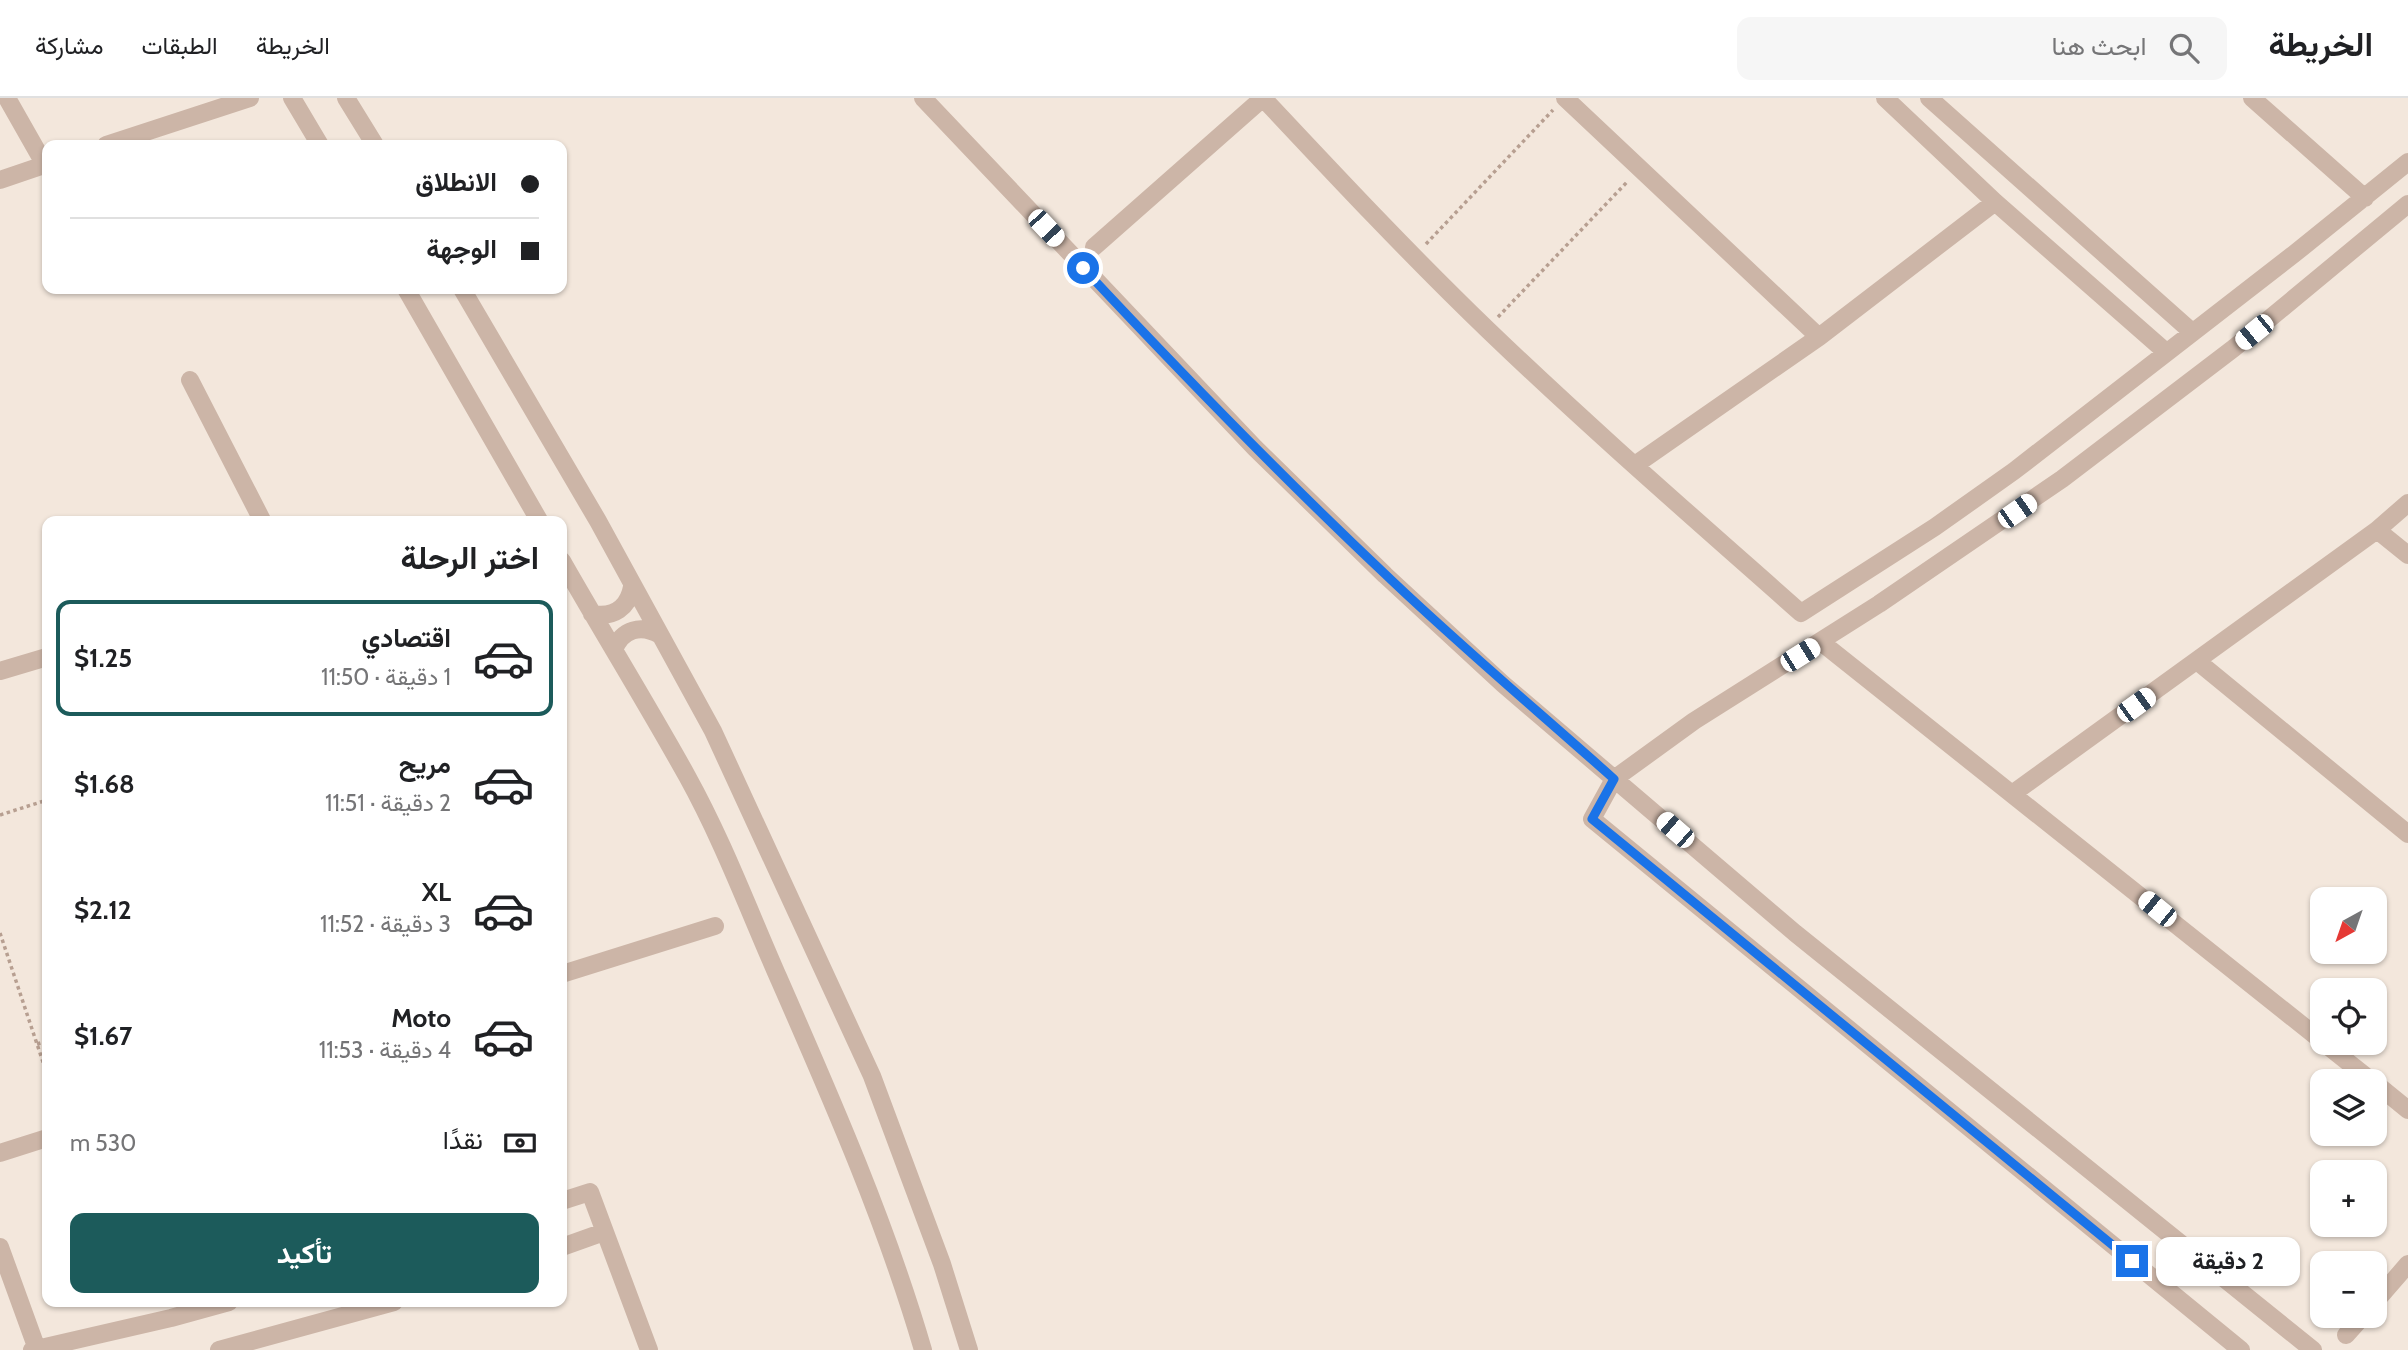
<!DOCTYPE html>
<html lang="ar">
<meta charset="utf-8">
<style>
:root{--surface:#fff;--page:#f6f6f6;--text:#202124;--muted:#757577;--line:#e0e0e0;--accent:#1c5b5b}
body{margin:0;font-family:Cabin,Vazirmatn,sans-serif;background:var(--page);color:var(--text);direction:rtl;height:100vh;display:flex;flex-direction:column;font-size:26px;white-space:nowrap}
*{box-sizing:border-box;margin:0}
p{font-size:23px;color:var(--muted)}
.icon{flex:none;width:38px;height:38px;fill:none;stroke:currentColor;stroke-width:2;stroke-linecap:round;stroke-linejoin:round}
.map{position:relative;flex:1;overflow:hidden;direction:ltr}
.side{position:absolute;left:42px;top:418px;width:525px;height:791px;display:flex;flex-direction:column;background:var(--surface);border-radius:14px;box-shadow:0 2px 5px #0004;direction:rtl}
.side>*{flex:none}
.hud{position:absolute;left:42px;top:42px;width:525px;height:154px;border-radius:14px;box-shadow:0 2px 5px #0004;direction:rtl;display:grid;align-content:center;height:154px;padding:0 28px;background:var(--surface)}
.needle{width:46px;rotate:220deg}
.controls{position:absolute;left:2310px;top:789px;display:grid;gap:14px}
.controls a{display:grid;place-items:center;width:77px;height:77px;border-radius:14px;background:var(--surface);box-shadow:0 2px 5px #0004;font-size:35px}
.end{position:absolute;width:32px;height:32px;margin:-16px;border:9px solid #1a73e8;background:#fff;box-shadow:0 0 0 4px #fff}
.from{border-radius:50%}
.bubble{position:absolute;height:49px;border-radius:14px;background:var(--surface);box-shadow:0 2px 5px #0004;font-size:23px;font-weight:700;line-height:49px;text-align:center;direction:rtl}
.car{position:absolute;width:21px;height:42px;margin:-21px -10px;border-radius:9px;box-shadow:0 0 5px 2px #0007;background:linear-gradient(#fff 24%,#345 0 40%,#fff 0 76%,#345 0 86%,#fff 0)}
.hud b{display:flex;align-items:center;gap:24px;height:66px;font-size:26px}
.hud b+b{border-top:2px solid var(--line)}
.hud i{width:18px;height:18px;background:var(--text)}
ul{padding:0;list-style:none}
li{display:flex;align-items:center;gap:21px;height:116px;margin:0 14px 10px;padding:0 14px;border:4px solid transparent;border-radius:14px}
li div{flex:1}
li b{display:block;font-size:26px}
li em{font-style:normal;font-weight:700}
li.on{border-color:var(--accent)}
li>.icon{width:63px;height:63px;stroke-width:1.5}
h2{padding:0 28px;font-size:32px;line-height:84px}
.pay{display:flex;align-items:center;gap:18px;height:77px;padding:0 28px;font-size:26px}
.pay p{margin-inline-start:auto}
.cta{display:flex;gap:14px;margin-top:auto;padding:14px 28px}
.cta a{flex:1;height:80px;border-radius:14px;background:var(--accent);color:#fff;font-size:28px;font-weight:700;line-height:80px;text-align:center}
header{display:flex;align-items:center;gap:42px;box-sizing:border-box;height:98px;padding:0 35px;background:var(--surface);border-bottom:2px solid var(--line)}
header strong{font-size:33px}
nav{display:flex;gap:38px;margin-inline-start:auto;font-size:24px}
.search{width:490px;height:63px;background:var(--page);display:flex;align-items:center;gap:18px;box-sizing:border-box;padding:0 24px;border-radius:14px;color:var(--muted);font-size:26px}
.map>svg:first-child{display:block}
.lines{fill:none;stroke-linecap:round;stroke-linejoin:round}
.path{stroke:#b79f91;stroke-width:3.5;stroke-dasharray:3.5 3.5;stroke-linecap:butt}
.minor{stroke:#ccb5a7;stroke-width:18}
.route{stroke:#1a73e8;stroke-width:9}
</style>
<header>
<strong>الخريطة</strong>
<div class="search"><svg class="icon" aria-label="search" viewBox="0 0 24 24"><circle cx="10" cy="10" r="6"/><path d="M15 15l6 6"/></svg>ابحث هنا</div>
<nav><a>الخريطة</a><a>الطبقات</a><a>مشاركة</a></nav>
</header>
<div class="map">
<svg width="2408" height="1252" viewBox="0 0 2408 1252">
<rect width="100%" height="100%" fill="#f3e7dc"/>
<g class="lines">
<!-- path -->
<path class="path" d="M1426,146l127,-134
M1498,219l130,-136
M0,717l47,-15
M0,835l47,141
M37,946l10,-3"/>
<!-- minor -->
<path class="minor" d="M7,0l38,67
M292,0l28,47
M346,0l29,47
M923,0l332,350 130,127 118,109 292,249 518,417
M1565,0l254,239
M1885,0l110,104 171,150
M1929,0l263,234
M2252,0l113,100
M106,47l144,-47
M0,82l47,-16
M1094,149l169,-149c74,79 148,158 226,233 101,97 207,189 312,282l134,-86 79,-56 280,-217 114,-92
M406,191l134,233
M462,191l136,232 115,210 159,345 70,188 27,86
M190,282l73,142
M1635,367l184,-128 176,-135
M2377,432l31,25
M562,463c41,72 85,143 125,215 36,65 62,135 92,203 53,121 107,244 144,371
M592,516c22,4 36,-6 40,-27
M1821,544l501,399
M614,552c8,-21 27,-26 46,-15
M2197,563l211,173
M0,573l47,-14
M2012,696l365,-264 31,-27
M562,876l153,-48
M2324,945l49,39
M2375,985l33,27
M0,1055l47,-15
M562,1103l28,-9 59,158
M0,1149l37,102
M562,1149l42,-15
M2375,1204l33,-38
M2346,1237l17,-19
M32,1252l139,-32 58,-16
M219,1252l175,-48
M2241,1252l-649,-531 22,-40 80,-58 185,-117 183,-125 172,-131 174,-144"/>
</g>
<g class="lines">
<!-- route -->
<path class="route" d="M1083,170c98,105 198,208 302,306 74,71 153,137 229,205l-22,40 540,442"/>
</g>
</svg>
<div class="controls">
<a><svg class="needle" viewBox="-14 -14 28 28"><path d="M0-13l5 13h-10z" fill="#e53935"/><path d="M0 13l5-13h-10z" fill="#757577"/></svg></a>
<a><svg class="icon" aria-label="locate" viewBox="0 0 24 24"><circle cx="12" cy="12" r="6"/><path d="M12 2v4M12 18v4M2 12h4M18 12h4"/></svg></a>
<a><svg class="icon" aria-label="layers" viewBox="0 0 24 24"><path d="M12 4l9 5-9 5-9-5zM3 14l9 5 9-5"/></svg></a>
<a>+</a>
<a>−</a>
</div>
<i class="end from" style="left:1083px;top:170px"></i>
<i class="end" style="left:2132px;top:1163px"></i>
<div class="bubble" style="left:2156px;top:1139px;width:144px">2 دقيقة</div>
<i class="car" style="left:1046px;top:130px;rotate:137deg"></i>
<i class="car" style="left:2254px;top:234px;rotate:231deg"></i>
<i class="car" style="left:2017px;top:413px;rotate:55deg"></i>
<i class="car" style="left:1800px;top:557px;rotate:58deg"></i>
<i class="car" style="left:2136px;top:607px;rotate:54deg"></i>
<i class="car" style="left:1675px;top:732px;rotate:311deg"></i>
<i class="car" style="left:2157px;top:811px;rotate:309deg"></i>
<div class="hud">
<b><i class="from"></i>الانطلاق</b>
<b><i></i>الوجهة</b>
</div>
<section class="side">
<h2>اختر الرحلة</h2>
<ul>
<li class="on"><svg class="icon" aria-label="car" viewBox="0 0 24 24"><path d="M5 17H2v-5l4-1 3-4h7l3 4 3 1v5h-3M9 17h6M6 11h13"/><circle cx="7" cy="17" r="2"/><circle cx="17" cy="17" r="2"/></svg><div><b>اقتصادي</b><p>1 دقيقة · 11:50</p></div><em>$1.25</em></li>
<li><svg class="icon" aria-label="car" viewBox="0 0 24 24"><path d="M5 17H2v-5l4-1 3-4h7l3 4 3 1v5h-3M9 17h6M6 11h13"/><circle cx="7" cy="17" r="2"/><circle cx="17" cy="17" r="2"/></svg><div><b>مريح</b><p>2 دقيقة · 11:51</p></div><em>$1.68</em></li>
<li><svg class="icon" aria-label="car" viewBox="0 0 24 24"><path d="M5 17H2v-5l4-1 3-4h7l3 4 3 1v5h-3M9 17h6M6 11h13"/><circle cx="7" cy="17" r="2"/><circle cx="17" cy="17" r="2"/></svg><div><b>XL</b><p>3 دقيقة · 11:52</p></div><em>$2.12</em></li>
<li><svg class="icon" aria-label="car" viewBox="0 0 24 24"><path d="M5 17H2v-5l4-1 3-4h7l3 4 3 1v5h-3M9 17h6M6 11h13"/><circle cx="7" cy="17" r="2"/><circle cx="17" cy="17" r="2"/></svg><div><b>Moto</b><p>4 دقيقة · 11:53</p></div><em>$1.67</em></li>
</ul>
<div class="pay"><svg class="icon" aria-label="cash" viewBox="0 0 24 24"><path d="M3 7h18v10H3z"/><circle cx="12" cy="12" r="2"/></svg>نقدًا<p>530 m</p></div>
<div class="cta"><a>تأكيد</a></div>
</section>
</div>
